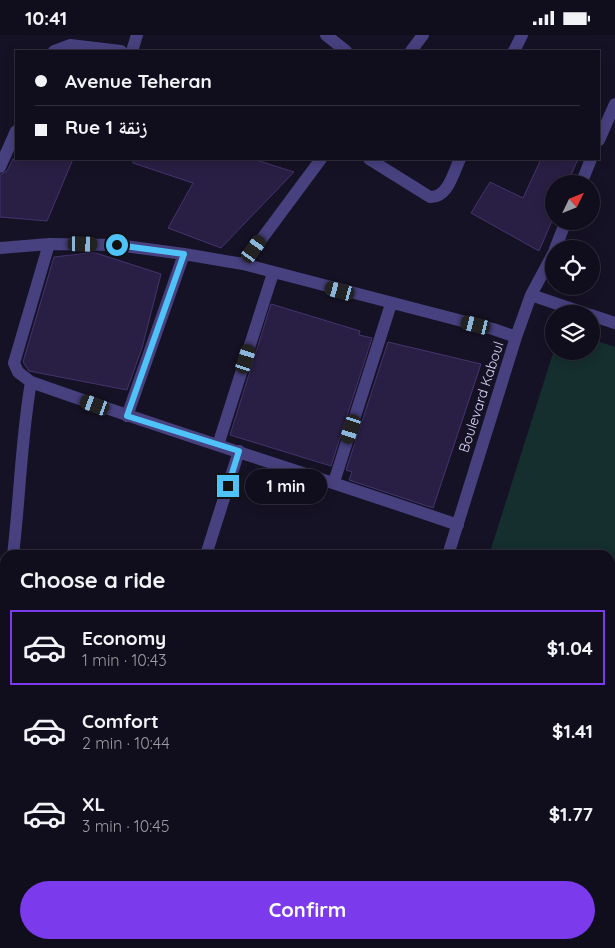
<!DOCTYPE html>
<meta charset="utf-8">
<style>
:root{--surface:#100e1c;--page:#191725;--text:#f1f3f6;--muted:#9c9ca3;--line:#302e3b;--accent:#7c3aed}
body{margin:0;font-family:Quicksand,"Noto Naskh Arabic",sans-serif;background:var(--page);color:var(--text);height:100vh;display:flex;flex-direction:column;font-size:19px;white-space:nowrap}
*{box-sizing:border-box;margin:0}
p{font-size:16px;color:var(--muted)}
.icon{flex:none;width:28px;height:28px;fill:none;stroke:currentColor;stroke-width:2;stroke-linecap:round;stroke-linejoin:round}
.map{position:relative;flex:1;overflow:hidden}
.sheet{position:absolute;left:0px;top:515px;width:615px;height:399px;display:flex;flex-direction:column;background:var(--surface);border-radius:15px 15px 0 0;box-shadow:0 2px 12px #0003,0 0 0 1px var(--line)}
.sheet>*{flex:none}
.guide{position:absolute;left:15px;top:15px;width:585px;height:110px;border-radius:0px;box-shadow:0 2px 12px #0003,0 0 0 1px var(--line);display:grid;align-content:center;height:110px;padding:0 20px;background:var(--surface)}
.needle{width:32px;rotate:47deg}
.fabs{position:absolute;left:545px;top:140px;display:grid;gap:10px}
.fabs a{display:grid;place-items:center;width:55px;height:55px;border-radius:50%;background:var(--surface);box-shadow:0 2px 12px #0003,0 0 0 1px var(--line);font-size:25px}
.end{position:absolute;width:22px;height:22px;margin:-11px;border:6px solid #4fc3f7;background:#111;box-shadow:0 0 0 2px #111}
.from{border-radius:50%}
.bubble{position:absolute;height:35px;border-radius:18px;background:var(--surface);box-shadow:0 2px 12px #0003,0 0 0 1px var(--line);font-size:16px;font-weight:800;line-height:35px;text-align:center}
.car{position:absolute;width:15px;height:30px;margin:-15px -8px;border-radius:6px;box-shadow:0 0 4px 1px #0007;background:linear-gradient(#222 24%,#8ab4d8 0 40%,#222 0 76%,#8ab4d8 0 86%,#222 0)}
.guide b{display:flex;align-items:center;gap:18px;height:48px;font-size:19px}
.guide b+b{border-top:1px solid var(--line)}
.guide i{width:12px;height:12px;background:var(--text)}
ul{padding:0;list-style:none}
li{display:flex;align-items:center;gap:15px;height:75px;margin:0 10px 8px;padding:0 10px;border:2px solid transparent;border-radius:0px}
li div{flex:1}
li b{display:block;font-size:19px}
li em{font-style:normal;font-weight:800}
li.on{border-color:var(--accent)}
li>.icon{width:45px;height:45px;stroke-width:1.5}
h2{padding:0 20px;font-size:22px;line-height:60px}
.action{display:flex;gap:10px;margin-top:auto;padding:10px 20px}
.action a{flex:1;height:58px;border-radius:30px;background:var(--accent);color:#fff;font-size:20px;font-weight:800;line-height:58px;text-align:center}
.status{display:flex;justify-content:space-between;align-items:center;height:35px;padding:0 25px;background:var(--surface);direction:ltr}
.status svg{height:14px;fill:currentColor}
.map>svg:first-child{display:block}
.green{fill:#152e2e}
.building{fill:#291f44;stroke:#43346e}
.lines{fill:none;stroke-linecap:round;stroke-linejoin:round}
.minor{stroke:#47417f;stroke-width:12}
.route{stroke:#4fc3f7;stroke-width:6}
.labels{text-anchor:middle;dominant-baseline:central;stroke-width:4.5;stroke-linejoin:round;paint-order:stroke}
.street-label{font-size:14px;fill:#dfd9fb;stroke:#161225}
</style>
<div class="status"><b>10:41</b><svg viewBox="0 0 49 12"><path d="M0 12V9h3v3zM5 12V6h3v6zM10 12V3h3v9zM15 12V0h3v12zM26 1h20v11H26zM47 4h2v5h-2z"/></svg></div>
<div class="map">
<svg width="615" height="913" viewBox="0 0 615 913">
<rect width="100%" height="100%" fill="#161225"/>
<!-- green -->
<path class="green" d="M591,304l24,8v601h-249l2,-4h242v-389h-121l65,-205 37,1z"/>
<!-- building -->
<path class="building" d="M13,124h60l-26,62 -47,-4v-42l7,-4z
M133,124h120l41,13 -73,76 -53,-20 25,-45 -60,-20z
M541,124h37l-11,25h-13v32l-15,35 -68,-38 19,-31 33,16z
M88,218h8l65,21 -19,74 -15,42 -98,-19 -6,-9 31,-105z
M271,269l89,27 -1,4 13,3 -41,128 -101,-31z
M388,307l93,22 -48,144 -84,-28 3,-8 -6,-2z"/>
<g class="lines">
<!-- minor -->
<path class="minor" d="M326,0l20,16
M54,16l16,-6 51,6
M132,16l5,-16
M411,16l12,-16
M514,16l8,-16
M599,105l16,-36
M369,124l61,38c18,1 23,-24 30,-38
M0,132l16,-36
M581,149l10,-25
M49,209l-35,119 4,9 13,10c141,50 285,94 427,143
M0,213l49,-4 68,1 67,9 59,10 250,65 23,8
M555,214l11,-28
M243,229l78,-105
M531,260l56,19
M591,280l24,8
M127,381l57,-162
M218,410l55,-172
M334,447l57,-178
M13,520c7,-58 8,-116 18,-173
M206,520l33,-104
M448,520l68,-218 15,-42 23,-43
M4,587l1,-9
M0,701l5,1
M323,913l2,-4"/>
</g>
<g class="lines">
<!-- route -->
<path class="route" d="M117,210l67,9 -57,162 112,35 -11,35"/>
</g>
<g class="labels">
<!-- street labels -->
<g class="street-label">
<text transform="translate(481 362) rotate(-72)">Boulevard Kaboul</text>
</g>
</g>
</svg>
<div class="fabs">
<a><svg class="needle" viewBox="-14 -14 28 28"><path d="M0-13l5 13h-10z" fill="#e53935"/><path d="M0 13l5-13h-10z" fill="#9c9ca3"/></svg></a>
<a><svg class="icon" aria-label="locate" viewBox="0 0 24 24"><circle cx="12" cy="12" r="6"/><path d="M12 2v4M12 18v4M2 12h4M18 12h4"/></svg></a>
<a><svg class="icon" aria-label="layers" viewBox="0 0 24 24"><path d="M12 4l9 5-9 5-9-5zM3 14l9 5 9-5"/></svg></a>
</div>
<i class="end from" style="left:117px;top:210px"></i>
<i class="end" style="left:228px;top:451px"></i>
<div class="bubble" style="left:245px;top:434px;width:82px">1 min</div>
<i class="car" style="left:83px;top:209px;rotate:91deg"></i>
<i class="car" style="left:254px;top:214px;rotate:36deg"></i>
<i class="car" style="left:340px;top:256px;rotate:285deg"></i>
<i class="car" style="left:476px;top:290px;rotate:284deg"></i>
<i class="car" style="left:246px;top:324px;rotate:18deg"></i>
<i class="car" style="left:95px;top:370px;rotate:290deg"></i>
<i class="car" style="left:351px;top:394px;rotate:198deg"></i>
<div class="guide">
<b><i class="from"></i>Avenue Teheran</b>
<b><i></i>Rue 1 زنقة</b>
</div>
<section class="sheet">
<h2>Choose a ride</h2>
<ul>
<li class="on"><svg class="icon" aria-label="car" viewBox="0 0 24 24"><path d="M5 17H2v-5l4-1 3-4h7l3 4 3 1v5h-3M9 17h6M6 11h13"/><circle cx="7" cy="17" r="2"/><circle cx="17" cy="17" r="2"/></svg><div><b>Economy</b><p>1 min · 10:43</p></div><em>$1.04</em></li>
<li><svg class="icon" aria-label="car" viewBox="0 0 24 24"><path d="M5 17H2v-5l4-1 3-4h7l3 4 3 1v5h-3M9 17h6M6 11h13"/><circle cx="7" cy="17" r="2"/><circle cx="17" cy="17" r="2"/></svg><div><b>Comfort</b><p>2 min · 10:44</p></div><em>$1.41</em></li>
<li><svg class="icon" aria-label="car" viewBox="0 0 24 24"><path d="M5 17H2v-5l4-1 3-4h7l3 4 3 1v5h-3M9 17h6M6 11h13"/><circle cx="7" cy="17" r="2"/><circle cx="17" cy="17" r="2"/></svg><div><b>XL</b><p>3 min · 10:45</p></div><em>$1.77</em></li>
</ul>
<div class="action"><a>Confirm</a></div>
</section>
</div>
